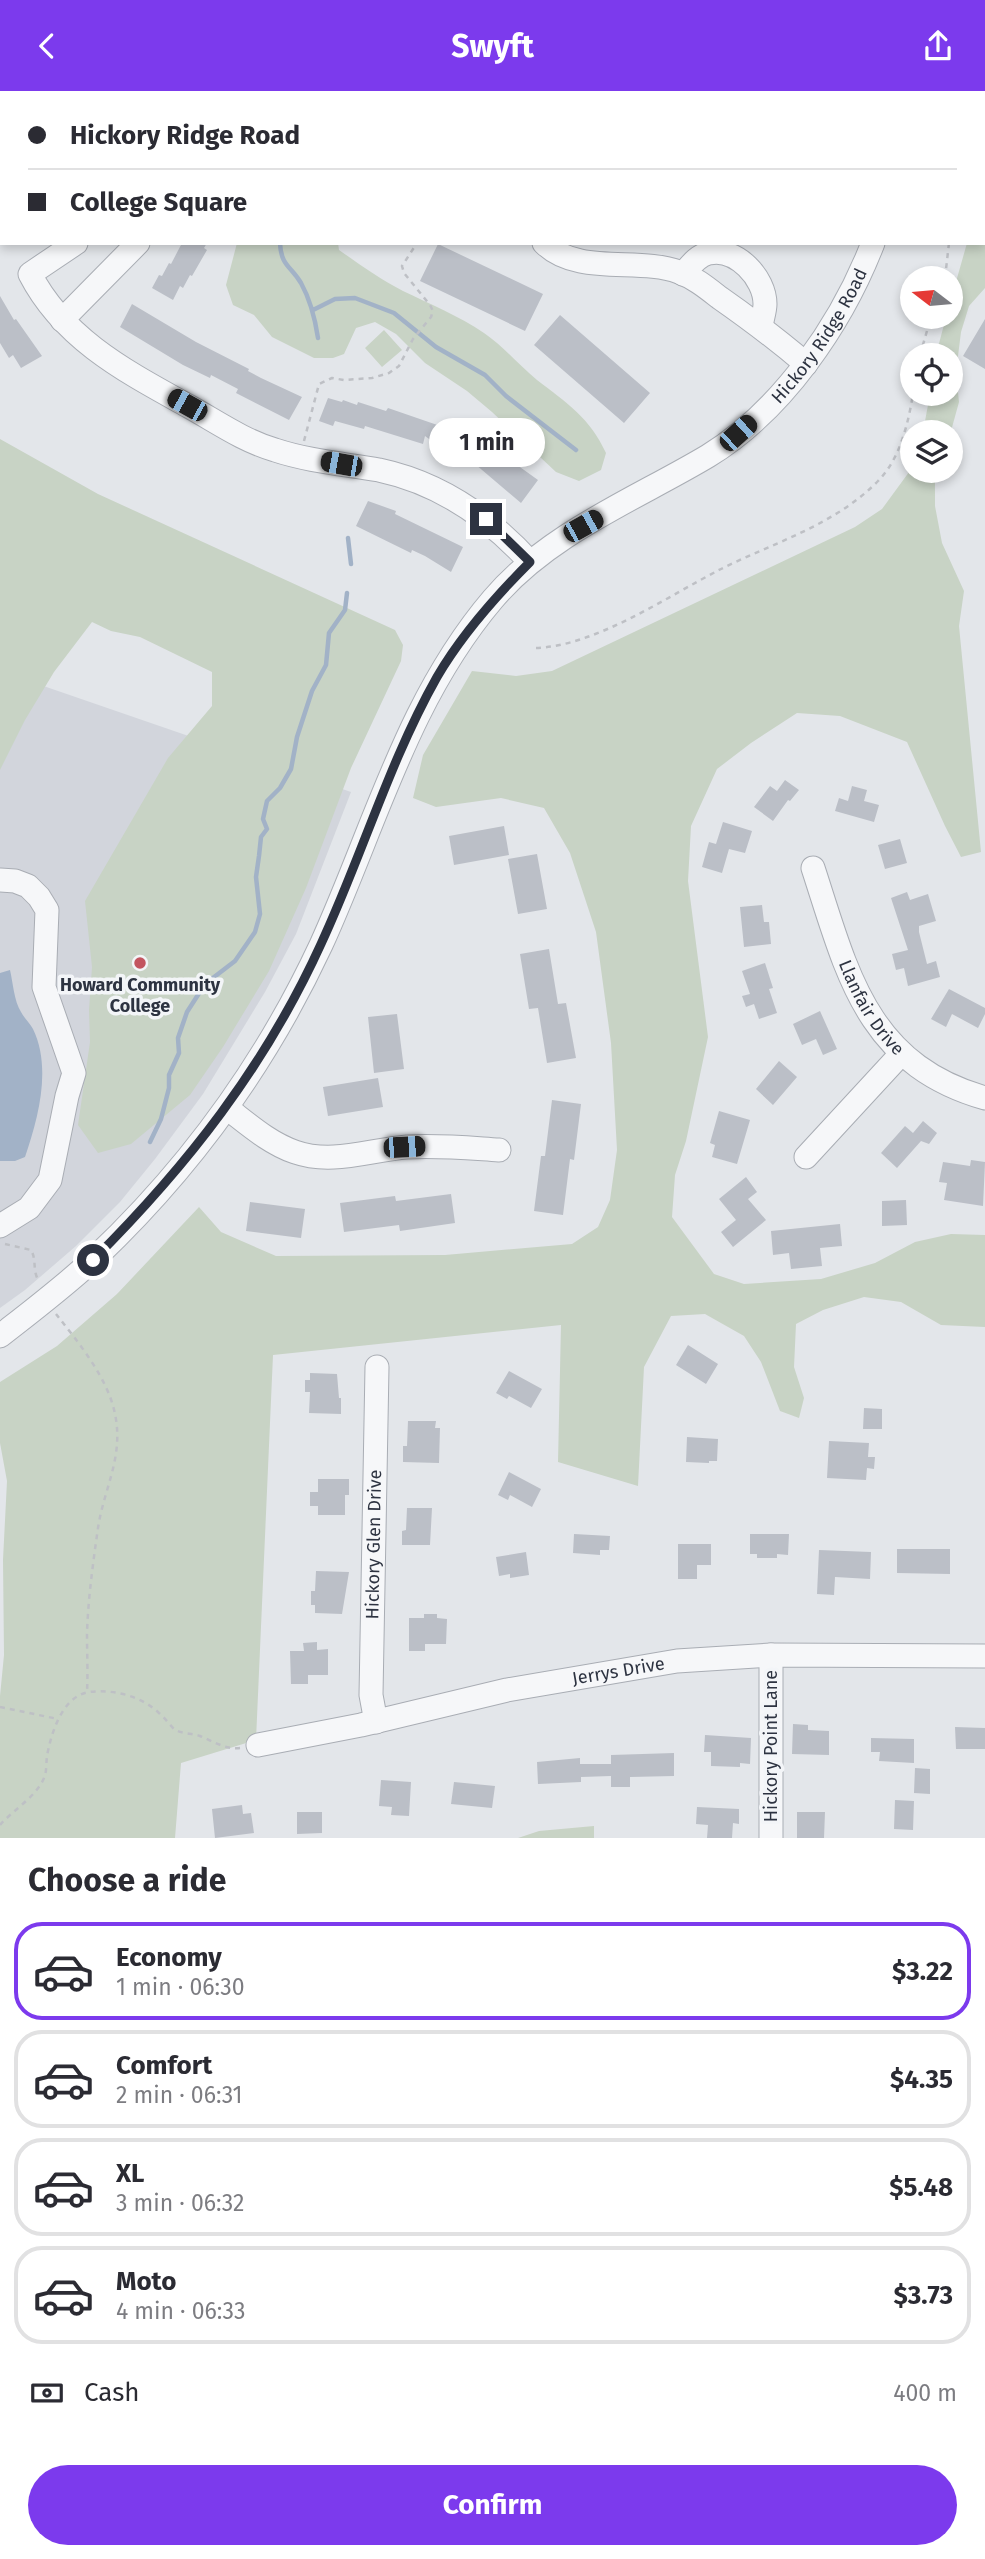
<!DOCTYPE html>
<meta charset="utf-8">
<style>
:root{--surface:#fff;--page:#f2f2f3;--text:#2b2b33;--muted:#7c7c81;--line:#e1e1e2;--accent:#7c3aed}
body{margin:0;font-family:"Fira Sans",sans-serif;background:var(--page);color:var(--text);height:100vh;display:flex;flex-direction:column;font-size:26px;white-space:nowrap}
*{box-sizing:border-box;margin:0}
p{font-size:23px;color:var(--muted)}
.icon{flex:none;width:38px;height:38px;fill:none;stroke:currentColor;stroke-width:2;stroke-linecap:round;stroke-linejoin:round}
.map{position:relative;height:1747px;overflow:hidden}
.details{display:flex;flex-direction:column;background:var(--surface);flex:1}
.details>*{flex:none}
.hud{position:absolute;left:0px;top:0px;width:985px;height:154px;box-shadow:0 4px 10px #0003;display:grid;align-content:center;height:154px;padding:0 28px;background:var(--surface)}
.needle{width:46px;rotate:286deg}
.controls{position:absolute;left:900px;top:175px;display:grid;gap:14px}
.controls a{display:grid;place-items:center;width:63px;height:63px;border-radius:50%;background:var(--surface);box-shadow:0 4px 10px #0003;font-size:35px}
.end{position:absolute;width:32px;height:32px;margin:-16px;border:9px solid #2d3341;background:#fff;box-shadow:0 0 0 4px #fff}
.from{border-radius:50%}
.bubble{position:absolute;height:49px;border-radius:24px;background:var(--surface);box-shadow:0 4px 10px #0003;font-size:23px;font-weight:700;line-height:49px;text-align:center}
.car{position:absolute;width:21px;height:42px;margin:-21px -10px;border-radius:9px;box-shadow:0 0 5px 2px #0007;background:linear-gradient(#222 24%,#8ab4d8 0 40%,#222 0 76%,#8ab4d8 0 86%,#222 0)}
.hud b{display:flex;align-items:center;gap:24px;height:66px;font-size:26px}
.hud b+b{border-top:2px solid var(--line)}
.hud i{width:18px;height:18px;background:var(--text)}
ul{padding:0;list-style:none}
li{display:flex;align-items:center;gap:21px;height:98px;margin:0 14px 10px;padding:0 14px;border:4px solid var(--line);border-radius:28px}
li div{flex:1}
li b{display:block;font-size:26px}
li em{font-style:normal;font-weight:700}
li.selected{border-color:var(--accent)}
li>.icon{width:63px;height:63px;stroke-width:1.5}
h2{padding:0 28px;font-size:32px;line-height:84px}
.pay{display:flex;align-items:center;gap:18px;height:77px;padding:0 28px;font-size:26px}
.pay p{margin-inline-start:auto}
.cta{display:flex;gap:14px;margin-top:auto;padding:14px 28px}
.cta a{flex:1;height:80px;border-radius:42px;background:var(--accent);color:#fff;font-size:28px;font-weight:700;line-height:80px;text-align:center}
header{display:flex;justify-content:space-between;align-items:center;height:91px;padding:0 28px;background:var(--accent);color:#fff;font-size:32px;font-weight:700}
.map>svg:first-child{display:block}
.built{fill:#d2d5dc}
.green{fill:#c8d3c5}
.water{fill:#a2b2c7}
.lines{fill:none;stroke-linecap:round;stroke-linejoin:round}
.stream{stroke:#a2b2c7;stroke-width:4.5}
.building{fill:#bbbfc7}
.minor-casing{stroke:#a9adb4;stroke-width:25}
.path{stroke:#bec0c5;stroke-width:2.5;stroke-dasharray:5 5;stroke-linecap:butt}
.minor{stroke:#f6f7f9;stroke-width:23}
.route{stroke:#2d3341;stroke-width:9}
.poi-dot{fill:#c35560;stroke:#f3f5f8;stroke-width:2.5}
.labels{text-anchor:middle;dominant-baseline:central;stroke-width:7;stroke-linejoin:round;paint-order:stroke}
.street-label{font-size:18px;fill:#2d3341;stroke:#f3f5f8}
.poi-label{font-size:18px;font-weight:bold;fill:#2d3341;stroke:#f3f5f8}
</style>
<header><svg class="icon" aria-label="back" viewBox="0 0 24 24"><path d="M15 5l-7 7 7 7"/></svg>Swyft<svg class="icon" aria-label="share" viewBox="0 0 24 24"><path d="M12 15V3M7 8l5-5 5 5M5 13v7h14v-7"/></svg></header>
<div class="map">
<svg width="985" height="1747" viewBox="0 0 985 1747">
<rect width="100%" height="100%" fill="#e3e6ea"/>
<!-- built -->
<path class="built" d="M0,580l351,121 -55,142 -31,58 -62,102 -48,65 -35,43 -44,44 -51,44 -25,18z"/>
<!-- green -->
<path class="green" d="M0,0h55l-53,2 -2,99z
M985,51v146l-16,18 -8,26 -5,40 3,30 -8,29 -28,1 7,-38h20v-39h-14l10,-38h4v-14l17,-60h17z
M237,152h101l1,7c20,14 41,29 64,41 27,13 56,25 81,42 19,13 35,32 53,47 30,23 53,38 69,73l-5,17 -22,11 -23,-9 -64,-60 -25,-21 -42,-28 -29,-29 -21,-12 -19,6 -12,26 -11,4h-19l-42,-21 -18,-22 -21,-10 -7,-20z
M384,239l18,20 -20,17 -17,-19z
M0,348l98,55 297,136 8,15 -2,16 -50,107 -45,120 -37,83 -46,76 -33,48 -59,49 -33,9 -20,-28 12,-83 -1,-32 3,-43 -7,-66 83,-143 44,-52v-34l-72,-35 -29,-6 -19,-9 -38,50 -29,48 -25,50z
M912,377v3h23v35l7,37 22,48 -5,35 22,226 -20,5 -16,-31 -38,-84 -67,-26 -43,-3 -46,30 -34,26 -26,57 -3,55 20,156 -22,104 -11,34 -3,42 42,57 30,10 77,-5 54,-16 40,-21 36,-8 34,1v92l-44,-2 -40,-23 -37,-5 -41,13 -27,14 -2,43 10,31 -5,20 -19,-7 -19,-49 -17,-26 -39,-22 -34,2 -27,51 -6,119 -80,-24 3,-137 -288,30 -17,385 -75,23 -6,75h-175v-142l4,-41 -1,-95 4,-79 -7,-38v-61l57,-36 60,-52 82,-87 22,25 55,24 169,-1 127,-11 26,-17 12,-27 7,-50 -6,-107 -15,-111 -26,-79 -26,-45 -43,-10 -65,9 -23,-9 10,-43 49,-84 44,5 36,-5 303,-144 27,-18z
M594,1735v12h-76l21,-7z"/>
<!-- water -->
<path class="water" d="M10,879c3,13 4,31 11,42 3,6 9,11 12,17 19,39 5,90 -8,128l-10,4h-15v-188z"/>
<g class="lines">
<!-- stream -->
<path class="stream" d="M28,0l1,2
M234,0l3,2
M0,19l2,-1
M0,49h2
M0,87l2,-1
M280,152c1,23 11,23 21,40 10,18 14,35 17,55
M313,219l22,-11 20,-1 39,15 42,34 49,28 21,21 70,54
M348,447l3,26
M150,1051l11,-23 8,-31v-13l10,-22 -1,-15 9,-26 18,-28 30,-23 20,-29 5,-18 -4,-37 3,-21 2,-19 6,-8 -4,-10 4,-18 13,-13 11,-19 6,-32 15,-46 14,-26 3,-32 16,-23 2,-17"/>
</g>
<!-- building -->
<path class="building" d="M182,152h25l-3,5 3,2 -15,26 -2,-1 -7,13 -3,-2 -7,14 -21,-12 7,-13 3,1 7,-13 2,1z
M438,153l105,50 -18,37 -105,-50z
M0,205l14,24 2,-1 26,37 -21,12 -8,-13 -4,3 -9,-15z
M132,213l64,38 53,27 -1,2 13,7 41,19 -13,23 -53,-27 2,-4 -27,-14 -1,3 -27,-13 -63,-38z
M560,224l90,78 -26,30 -90,-78z
M985,228v50l-22,-13z
M328,307l14,4 1,-2 14,5 1,-3 28,9 2,-3 58,20 4,-6 12,9 1,-2 25,18 1,-2 49,35 -17,23 -46,-39 -1,2 -26,-16 -1,2 -22,-16 -2,8 -58,-18 -1,3 -29,-8 -2,5 -14,-5z
M368,410l28,10 -1,3 68,33 -12,25 -26,-16 -13,-6 -1,3 -55,-27z
M785,689l14,10 -9,11 -2,-1 -15,21 -19,-14 16,-21 7,5z
M852,695l15,4 -3,11 15,4 -5,17 -39,-11 4,-13 9,3z
M723,731l29,9 -7,22 -16,-4 -7,24 -20,-6 7,-25 7,2z
M504,735l5,29 -55,10 -5,-29z
M900,748l7,24 -22,6 -7,-24z
M537,763l10,55 -29,5 -10,-55z
M907,801l3,8 18,-6 8,27 -17,5v6l8,32 9,-3 4,16 -32,9 -4,-18 -8,2 -4,-16 16,-4 -17,-52z
M762,814l2,17h5l2,22 -27,3 -4,-40z
M549,858l9,55 8,-1 10,55 -29,5 -9,-55 -9,1 -9,-55z
M765,872l8,25 -4,1 8,24 -18,6 -5,-15 -8,3 -4,-11 8,-2 -8,-23z
M949,898l36,19v6l-7,14 -26,-14 -6,13 -15,-8z
M820,920l17,38 -14,6 -7,-16 -14,6 -9,-21z
M397,923l7,55 -30,4 -6,-56z
M779,970l18,16 -24,28 -17,-16z
M378,987l5,29 -55,9 -5,-29z
M552,1009l29,4 -7,56 -4,-1 -7,56 -29,-4 7,-55h4z
M719,1020l31,9 -13,44 -25,-7 3,-12 -5,-2z
M923,1030l14,12 -8,11 -8,-3 -24,27 -16,-15 24,-27 8,7z
M971,1069l14,2 -2,44 -39,-6 3,-17 -8,-1 4,-20 27,4z
M746,1086l11,15 -9,7 18,21 -33,27 -12,-15 15,-12 -17,-21z
M451,1103l4,29 -55,8 -1,-6 -55,7 -4,-29 55,-7 1,5z
M906,1109l1,25 -25,1v-25z
M250,1111l55,7 -4,29 -55,-7z
M840,1133l2,22 -22,2 2,18 -31,3 -2,-16 -16,2 -2,-24z
M688,1254l30,19 -12,20 -30,-19z
M509,1280l33,18 -11,19 -22,-12 -2,3 -11,-6z
M310,1282l27,1 2,24h2v16l-32,-1 1,-21h-5v-12h5z
M864,1317l18,1v20h-19z
M408,1330h28l-1,7h5l-1,35 -36,-1v-16h4z
M687,1346l31,2 -1,22h-8v2l-23,-1z
M829,1350l40,2 -1,14h7l-1,12 -7,-1 -1,12 -39,-2z
M509,1381l32,17 -9,18 -22,-12 -2,5 -10,-5z
M318,1388h31v16h-4v20h-27v-9h-8v-14h8z
M407,1417h25l-2,37h-28v-14l4,-1z
M574,1443l36,2 -1,14h-9v5l-27,-2z
M750,1443h39l-1,21 -11,-1v4h-20v-4h-7z
M678,1453h33v21h-14v14h-19z
M897,1458h53v25l-53,-1z
M819,1459l52,2 -1,27 -35,-2 -1,18 -17,-1z
M526,1461l3,23 -19,3v-4l-11,2 -3,-19z
M316,1480l33,1 -7,42 -27,-1v-8h-4v-14h4z
M424,1523h13v4l10,1 -1,25h-21v7h-16v-33h15z
M317,1551v8l11,-1v26h-20v9h-17l-1,-33h14l-1,-8z
M793,1633l15,1v5l21,1v24l-37,-1z
M955,1636l30,1v21h-29z
M705,1644l46,3 -1,26 -10,-1v4l-29,-1v-14h-7z
M871,1647l43,1v24l-35,-2 1,-9h-9z
M674,1662v23l-44,1v10h-19v-11l-30,1v5l-43,2 -1,-22 43,-4v6h31v-9z
M915,1677l15,1v25l-16,-1z
M381,1689l30,2 -2,34 -18,-1 1,-8 -13,-1z
M454,1691l41,4 -3,22 -41,-4z
M895,1709l19,1 -1,29 -19,-1z
M242,1714l1,9 8,-1 3,20 -39,5 -3,-29z
M697,1716l42,2v15l-6,-1 -1,15h-25l1,-13 -12,-1z
M297,1721h25v21l-25,1z
M797,1721h28l-1,26h-27z"/>
<g class="lines">
<defs>
<g id="minor">
<path d="M632,0l1,2"/>
<path d="M470,2l2,-2"/>
<path d="M660,2l1,-2"/>
<path d="M706,2v-2"/>
<path d="M795,2v-2"/>
<path d="M899,2v-2"/>
<path d="M76,152l-46,31c34,66 97,98 160,133 27,15 54,34 85,43 33,11 69,14 104,20 61,13 110,47 151,92"/>
<path d="M544,152c33,33 95,14 135,29 16,6 28,16 41,26 30,21 58,42 86,66"/>
<path d="M683,183c7,-8 15,-19 26,-21 27,-6 56,25 56,51 0,7 -3,15 -4,22"/>
<path d="M62,229l76,-77"/>
<path id="s1" d="M813,777c34,104 53,196 172,230"/>
<path d="M0,789l15,1 13,5 11,11 8,13 -3,77 30,86 -7,23 -17,84 -21,28 -29,18"/>
<path d="M227,1017c21,16 42,35 68,44 37,13 74,-2 112,-5 31,-2 61,1 92,3"/>
<path d="M806,1066l95,-103"/>
<path id="s2" d="M0,1245c32,-25 65,-50 95,-78 94,-89 171,-195 226,-313 54,-118 86,-245 172,-346 56,-66 143,-100 215,-143 75,-46 134,-133 165,-213"/>
<path id="s3" d="M376,1631l-5,-27 6,-328"/>
<path id="s4" d="M258,1654l103,-20 146,-35 170,-29 94,-6 214,1"/>
<path d="M771,1747v-183"/>
</g>
</defs>
<!-- minor casing -->
<use href="#minor" class="minor-casing"/>
<!-- path -->
<path class="path" d="M977,2v-2
M945,187l4,-35
M920,264l11,-38
M304,350l15,-57 13,-6 12,2 28,-2 17,-5 10,-7 14,-27 18,-22 2,-6 -3,-6 -26,-32 -2,-7 15,-23
M536,557c60,-2 132,-52 185,-79 54,-27 114,-44 157,-88 22,-22 30,-57 35,-87
M5,1153l26,6c6,10 1,21 8,31
M56,1223c22,28 52,64 59,100 9,43 -11,74 -17,114 -5,35 -10,71 -11,106 0,19 1,39 0,58
M0,1616l58,12
M0,1734c13,-15 36,-28 44,-47 3,-7 2,-15 3,-22 4,-22 15,-60 42,-64 25,-3 52,4 70,21 6,5 10,11 15,16 7,5 18,4 26,7 13,5 25,14 41,12"/>
<!-- minor -->
<use href="#minor" class="minor"/>
</g>
<g class="lines">
<!-- route -->
<path class="route" d="M93,1169c94,-94 172,-193 228,-316 41,-88 68,-182 116,-267 25,-43 58,-80 93,-115l-44,-43"/>
</g>
<!-- markers -->
<circle class="poi-dot" cx="140" cy="872" r="7"/>
<g class="labels">
<!-- street labels -->
<g class="street-label">
<text stroke="none"><textPath href="#s2" startOffset="1325">Hickory Ridge Road</textPath></text>
<text stroke="none"><textPath href="#s1" startOffset="152">Llanfair Drive</textPath></text>
<text stroke="none"><textPath href="#s3" startOffset="178">Hickory Glen Drive</textPath></text>
<text stroke="none"><textPath href="#s4" startOffset="368">Jerrys Drive</textPath></text>
<text transform="translate(771 1655) rotate(-90)">Hickory Point Lane</text>
</g>
<!-- poi labels -->
<g class="poi-label">
<text x="140" y="894">Howard Community<tspan x="140" dy="21">College</tspan></text>
</g>
</g>
</svg>
<div class="controls">
<a><svg class="needle" viewBox="-14 -14 28 28"><path d="M0-13l5 13h-10z" fill="#e53935"/><path d="M0 13l5-13h-10z" fill="#7c7c81"/></svg></a>
<a><svg class="icon" aria-label="locate" viewBox="0 0 24 24"><circle cx="12" cy="12" r="6"/><path d="M12 2v4M12 18v4M2 12h4M18 12h4"/></svg></a>
<a><svg class="icon" aria-label="layers" viewBox="0 0 24 24"><path d="M12 4l9 5-9 5-9-5zM3 14l9 5 9-5"/></svg></a>
</div>
<i class="end from" style="left:93px;top:1169px"></i>
<i class="end" style="left:486px;top:428px"></i>
<div class="bubble" style="left:429px;top:327px;width:116px">1 min</div>
<i class="car" style="left:187px;top:314px;rotate:299deg"></i>
<i class="car" style="left:738px;top:342px;rotate:48deg"></i>
<i class="car" style="left:341px;top:373px;rotate:280deg"></i>
<i class="car" style="left:583px;top:435px;rotate:61deg"></i>
<i class="car" style="left:404px;top:1056px;rotate:87deg"></i>
<div class="hud">
<b><i class="from"></i>Hickory Ridge Road</b>
<b><i></i>College Square</b>
</div>
</div>
<section class="details">
<h2>Choose a ride</h2>
<ul>
<li class="selected"><svg class="icon" aria-label="car" viewBox="0 0 24 24"><path d="M5 17H2v-5l4-1 3-4h7l3 4 3 1v5h-3M9 17h6M6 11h13"/><circle cx="7" cy="17" r="2"/><circle cx="17" cy="17" r="2"/></svg><div><b>Economy</b><p>1 min · 06:30</p></div><em>$3.22</em></li>
<li><svg class="icon" aria-label="car" viewBox="0 0 24 24"><path d="M5 17H2v-5l4-1 3-4h7l3 4 3 1v5h-3M9 17h6M6 11h13"/><circle cx="7" cy="17" r="2"/><circle cx="17" cy="17" r="2"/></svg><div><b>Comfort</b><p>2 min · 06:31</p></div><em>$4.35</em></li>
<li><svg class="icon" aria-label="car" viewBox="0 0 24 24"><path d="M5 17H2v-5l4-1 3-4h7l3 4 3 1v5h-3M9 17h6M6 11h13"/><circle cx="7" cy="17" r="2"/><circle cx="17" cy="17" r="2"/></svg><div><b>XL</b><p>3 min · 06:32</p></div><em>$5.48</em></li>
<li><svg class="icon" aria-label="car" viewBox="0 0 24 24"><path d="M5 17H2v-5l4-1 3-4h7l3 4 3 1v5h-3M9 17h6M6 11h13"/><circle cx="7" cy="17" r="2"/><circle cx="17" cy="17" r="2"/></svg><div><b>Moto</b><p>4 min · 06:33</p></div><em>$3.73</em></li>
</ul>
<div class="pay"><svg class="icon" aria-label="cash" viewBox="0 0 24 24"><path d="M3 7h18v10H3z"/><circle cx="12" cy="12" r="2"/></svg>Cash<p>400 m</p></div>
<div class="cta"><a>Confirm</a></div>
</section>
